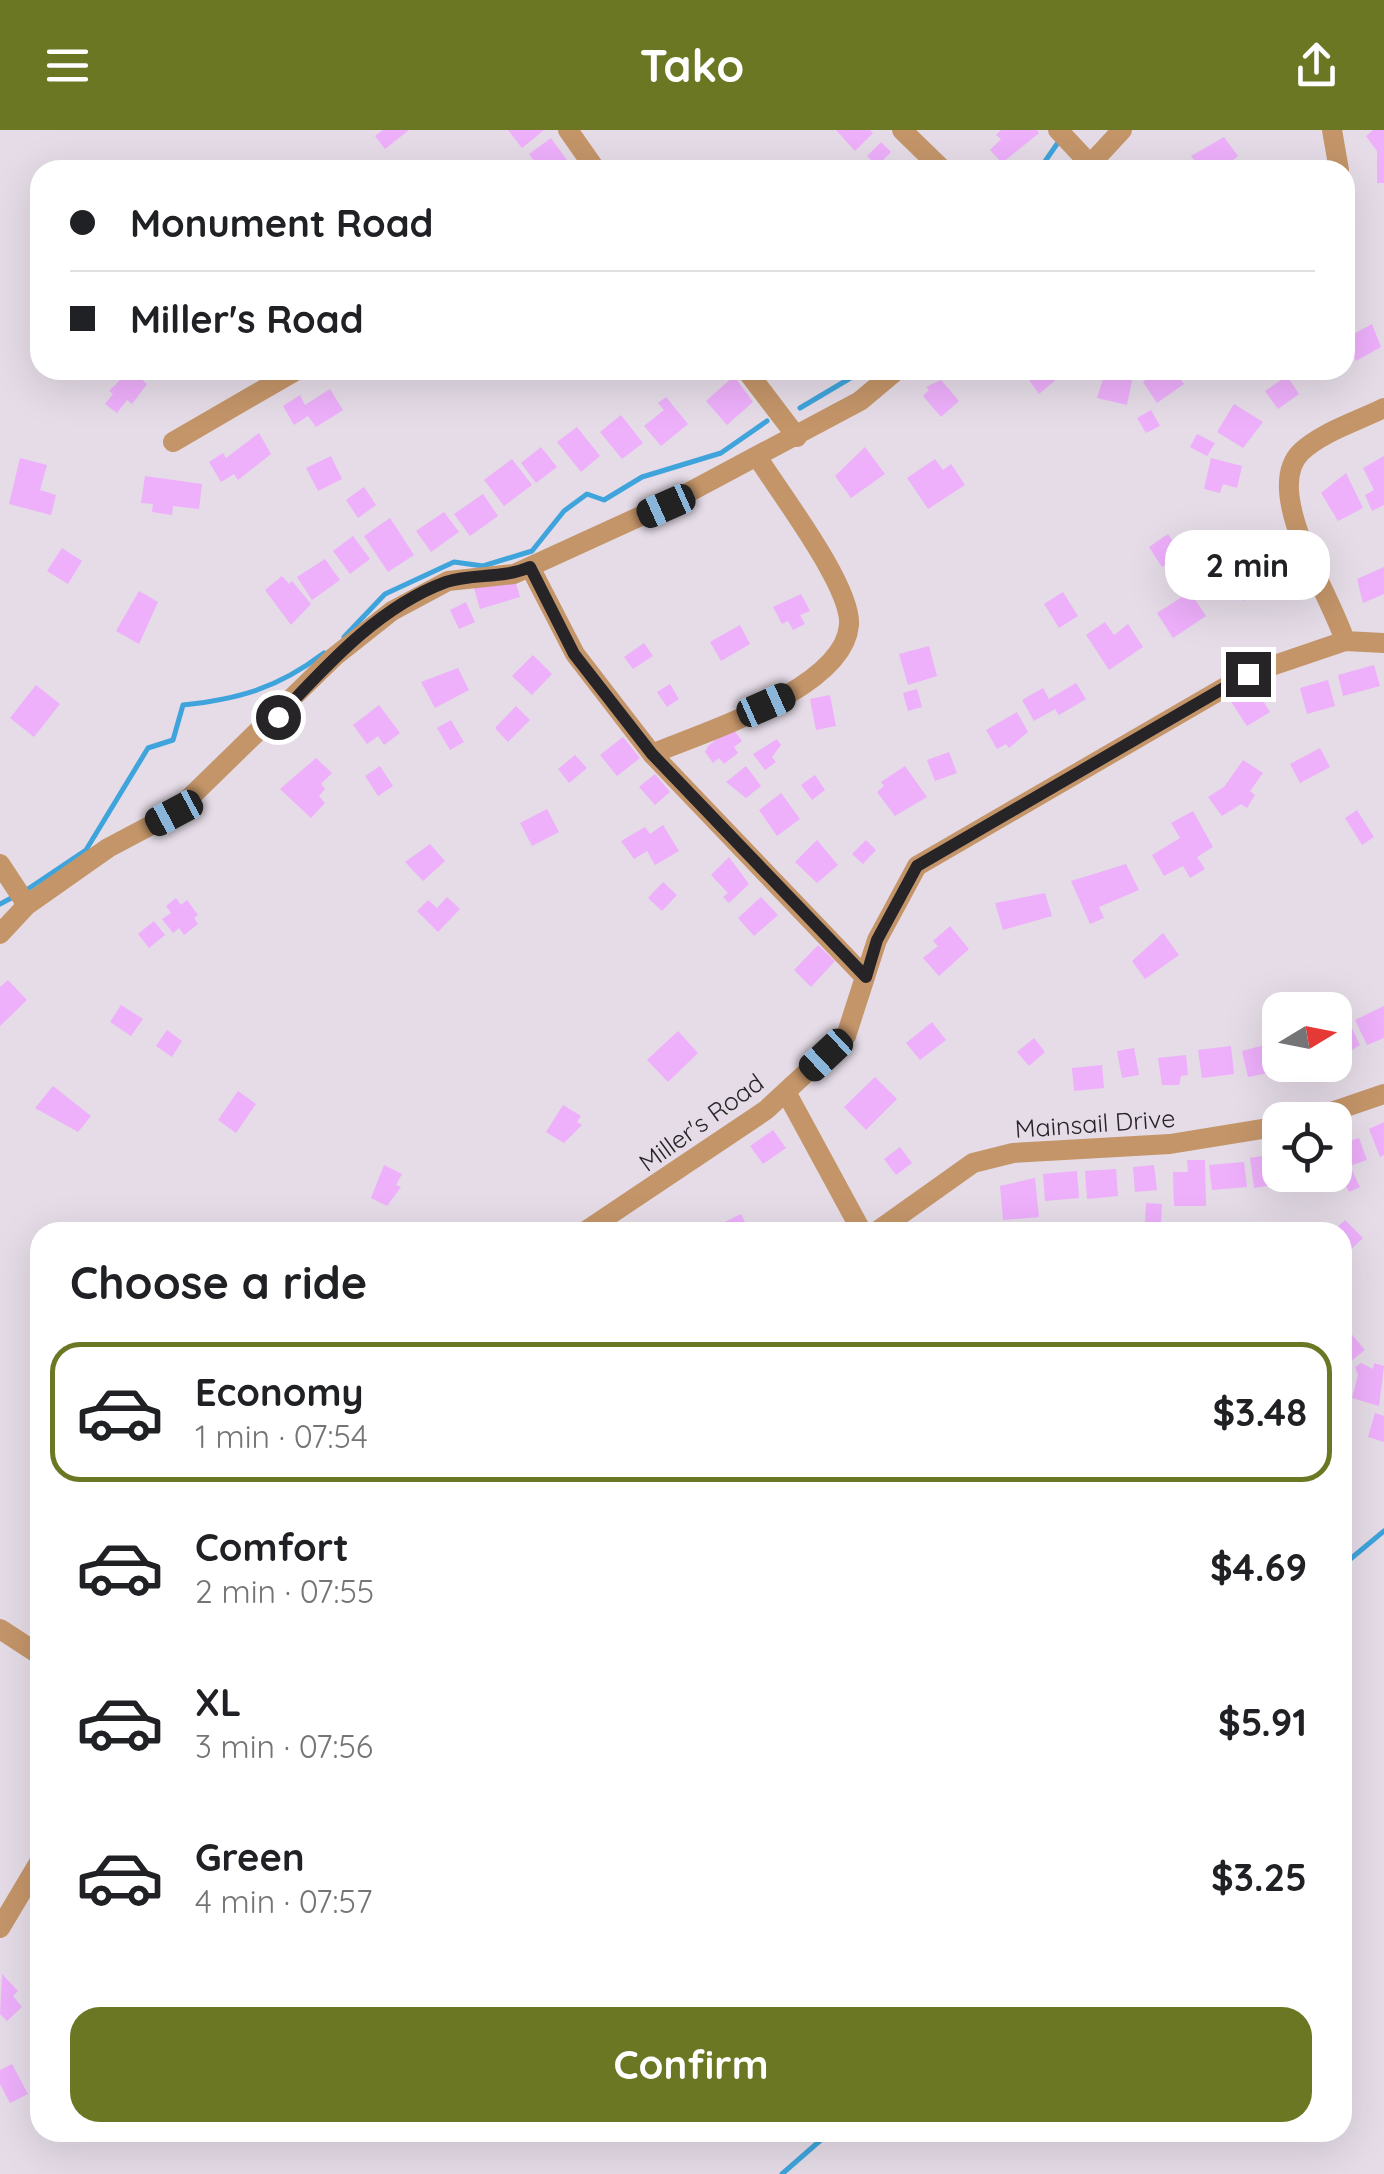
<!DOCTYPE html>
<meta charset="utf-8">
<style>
:root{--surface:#fff;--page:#f6f6f6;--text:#202124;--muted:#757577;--line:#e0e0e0;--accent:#6b7723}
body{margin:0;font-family:Quicksand,sans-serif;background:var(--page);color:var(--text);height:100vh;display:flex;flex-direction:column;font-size:38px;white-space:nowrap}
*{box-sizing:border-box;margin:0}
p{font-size:32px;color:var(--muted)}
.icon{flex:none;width:55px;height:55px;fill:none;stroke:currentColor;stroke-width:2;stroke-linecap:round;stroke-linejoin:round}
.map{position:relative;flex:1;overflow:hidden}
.panel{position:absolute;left:30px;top:1092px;width:1322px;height:920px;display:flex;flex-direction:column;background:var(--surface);border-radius:30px;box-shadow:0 10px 40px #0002}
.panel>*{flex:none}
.guide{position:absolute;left:30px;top:30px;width:1325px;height:220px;border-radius:30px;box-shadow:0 10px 40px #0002;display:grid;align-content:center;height:220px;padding:0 40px;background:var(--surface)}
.needle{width:65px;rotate:80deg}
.buttons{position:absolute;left:1262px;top:862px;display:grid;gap:20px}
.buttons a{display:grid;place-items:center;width:90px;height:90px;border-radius:20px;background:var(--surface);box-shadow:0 10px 40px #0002;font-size:50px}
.end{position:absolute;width:45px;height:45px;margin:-22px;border:12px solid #272428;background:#fff;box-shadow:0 0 0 5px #fff}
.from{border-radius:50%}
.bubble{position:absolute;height:70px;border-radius:30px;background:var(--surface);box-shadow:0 10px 40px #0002;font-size:32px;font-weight:800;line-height:70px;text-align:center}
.car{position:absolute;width:30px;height:60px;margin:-30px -15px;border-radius:12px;box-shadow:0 0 8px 2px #0007;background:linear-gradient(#222 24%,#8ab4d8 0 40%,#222 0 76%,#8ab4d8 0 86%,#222 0)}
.guide b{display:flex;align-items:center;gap:35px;height:95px;font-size:38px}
.guide b+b{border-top:2px solid var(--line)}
.guide i{width:25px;height:25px;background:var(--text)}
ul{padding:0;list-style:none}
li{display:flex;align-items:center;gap:30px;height:140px;margin:0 20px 15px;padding:0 20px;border:5px solid transparent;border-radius:30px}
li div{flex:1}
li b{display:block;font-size:38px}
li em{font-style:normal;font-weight:800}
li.active{border-color:var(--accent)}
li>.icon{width:90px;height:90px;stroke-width:1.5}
h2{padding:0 40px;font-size:45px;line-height:120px}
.cta{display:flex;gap:20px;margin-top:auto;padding:20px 40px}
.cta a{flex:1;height:115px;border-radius:30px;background:var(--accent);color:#fff;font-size:40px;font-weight:800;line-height:115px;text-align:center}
header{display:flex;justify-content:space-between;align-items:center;height:130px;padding:0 40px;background:var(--accent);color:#fff;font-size:45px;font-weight:800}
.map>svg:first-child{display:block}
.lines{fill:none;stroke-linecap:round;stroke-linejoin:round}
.stream{stroke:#3fa4db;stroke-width:5}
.building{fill:#eeaffb}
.minor{stroke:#c49569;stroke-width:20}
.route{stroke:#272428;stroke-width:12}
.labels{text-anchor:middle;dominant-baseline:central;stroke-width:8;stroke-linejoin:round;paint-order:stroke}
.street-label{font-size:25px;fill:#272428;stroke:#e5dce7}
</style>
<header><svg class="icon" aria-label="menu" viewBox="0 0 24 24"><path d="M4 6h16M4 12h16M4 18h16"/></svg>Tako<svg class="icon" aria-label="share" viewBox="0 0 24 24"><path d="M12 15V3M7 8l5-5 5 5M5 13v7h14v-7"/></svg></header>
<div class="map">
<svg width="1384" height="2044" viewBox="0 0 1384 2044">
<rect width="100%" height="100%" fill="#e5dce7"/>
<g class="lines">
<!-- stream -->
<path class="stream" d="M1039,40l18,-26
M800,278l64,-38
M344,507l41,-43 69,-32 29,4 49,-15 32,-40 23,-17 17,6 38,-23 79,-24 46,-32
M25,761l61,-41 62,-102 25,-8 10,-35c56,-6 95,-17 141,-52
M0,774l15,-8
M1342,1436l42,-35
M782,2044l48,-42"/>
</g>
<!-- building -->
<path class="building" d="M383,0h26l-24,19 -10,-13z
M508,0h36l-22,18z
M836,0h34l3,3 -18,18z
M1001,0h36l2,3 -37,30 -12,-13 11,-11 -5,-4z
M1373,0h11v53h-7v-32l-11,-15z
M1224,7l14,19 -19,14h-17l-11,-14z
M551,8l23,32h-33l-12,-16z
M881,12l10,10 -14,14 -10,-10z
M1372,194l9,23 -25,14 -10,-23z
M130,240l17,14 -15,20 -5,-4 -10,13 -12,-9 8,-10 -4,-3z
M1042,240h10l6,8 -19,16 -10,-14z
M1106,240l26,10 -5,25 -30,-7z
M1160,240h14l10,14 -27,19 -14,-21z
M734,246l19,26 -26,23 -21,-24z
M1287,246l12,18 -21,15 -13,-18z
M941,250l18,21 -18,16 -18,-21 6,-6 -3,-3z
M330,259l13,21 -27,17 -8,-11 -14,9 -11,-19 17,-11 5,10z
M666,267l22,27 -27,22 -17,-20 20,-16 -6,-7z
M1234,274l29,18 -20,26 -26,-16z
M1151,280l9,16 -14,7 -9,-15z
M621,285l22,28 -21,16 -22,-27z
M577,297l23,29 -19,16 -24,-30z
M259,303l12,21 -33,26 -4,-6 -13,8 -12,-20 14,-9 3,5z
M1197,304l18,9 -8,13 -17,-9z
M541,317l16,20 -21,16 -15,-20z
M865,317l20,27 -34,24 -16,-22z
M331,326l11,23 -24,12 -12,-23z
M1384,326v49l-12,6 -7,-16 9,-5 -11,-22z
M20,328l27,7 -7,25 16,5 -5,20 -42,-11z
M1211,328l31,8 -5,22 -14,-4 -3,9 -16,-4z
M512,329l20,26 -28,21 -20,-26z
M935,329l8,11 8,-6 14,21 -37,24 -21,-31z
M1346,343l17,35 -25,13 -17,-28z
M145,346l57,8 -3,25 -26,-3 -1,9 -20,-3 1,-8 -12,-1z
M364,357l12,18 -18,13 -12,-18z
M483,364l15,22 -28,20 -16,-22z
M444,382l15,20 -28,20 -15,-21z
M390,388l24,37 -26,17 -24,-36z
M1168,404l13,20 -19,13 -13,-20z
M353,406l17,23 -20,15 -17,-23z
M1281,406l9,13 -17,11 -9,-13z
M62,418l20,13 -14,23 -21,-13z
M325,429l15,21 -28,20 -15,-23z
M1254,434l13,23 -23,14 -19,-24z
M1384,437v27l-21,9 -6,-24z
M282,446l7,8 3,-3 19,23 -20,21 -26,-35z
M514,446l6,21 -40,12 -6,-21z
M139,461l19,11 -19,42 -23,-13z
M1063,462l15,24 -19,12 -15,-24z
M1190,462l16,24 -33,22 -16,-25z
M801,464l9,17 -10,4 5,9 -12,6 -5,-9 -6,3 -9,-17z
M466,472l9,20 -16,7 -9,-19z
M1105,492l9,13 14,-11 15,23 -34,23 -23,-35z
M740,495l10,19 -29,17 -11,-19z
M644,513l9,13 -20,13 -9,-12z
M929,516l8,30 -29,9 -9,-31z
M533,525l19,19 -20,21 -20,-19z
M1374,535l6,21 -37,10 -5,-21z
M458,538l11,22 -34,18 -14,-26z
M1328,550l7,26 -28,8 -7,-26z
M1076,553l10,16 -27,16 -4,-6 -21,12 -12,-21 21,-12 6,11z
M670,554l9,15 -12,8 -10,-15z
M36,555l24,19 -26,33 -24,-19z
M1253,555l17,27 -23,14 -17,-26z
M917,559l5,18 -14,4 -5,-18z
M830,565l6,31 -20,4 -6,-31z
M379,575l21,28 -16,12 -6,-9 -11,8 -14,-19z
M516,576l14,14 -22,22 -13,-14z
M1017,582l11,20 -19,16 -3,-4 -9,5 -11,-19z
M451,590l13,22 -14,8 -13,-22z
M732,597l10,14 -8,6 4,6 -14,11 -5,-6 -6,5 -8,-11 3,-6z
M623,607l17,21 -23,18 -17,-21z
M777,609l4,6 -9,12 4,5 -11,8 -12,-16z
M1320,618l10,19 -30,16 -10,-19z
M949,622l8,21 -22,8 -8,-21z
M575,625l12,13 -18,15 -11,-14z
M316,628l16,15 -11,11 4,5 -6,7 6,7 -14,15 -31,-29z
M1243,630l20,13 -13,18 5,4 -8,13 -6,-4 -19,12 -14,-19 16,-10z
M380,636l13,20 -15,10 -13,-20z
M746,636l15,20 -15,12 -20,-16z
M905,636l22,31 -32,19 -18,-24 7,-6 -3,-4z
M655,644l15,18 -15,13 -16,-18z
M815,645l10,15 -13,10 -11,-15z
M781,663l19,26 -23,17 -18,-26z
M547,679l12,23 -27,14 -12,-23z
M1357,680l17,27 -12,8 -17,-27z
M1193,681l20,36 -16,10 8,12 -15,9 -7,-12 -19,10 -12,-21 28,-17 -9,-15z
M663,695l16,26 -24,14 -8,-14 -13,8 -13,-18 24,-14 5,7z
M817,710l21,25 -21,18 -22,-21z
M866,710l10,10 -13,14 -11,-10z
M430,714l15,17 -22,20 -18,-19z
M729,727l20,27 -20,19 -6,-6 5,-4 -17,-18z
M1126,734l13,26 -40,17 5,11 -14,6 -19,-43z
M663,752l14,13 -15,16 -14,-13z
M1045,763l7,23 -49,14 -8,-27z
M447,767l13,12 -22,23 -21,-21 11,-11 9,8z
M761,767l17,18 -24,21 -16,-18z
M176,768l5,7 6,-5 11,15 -4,3 4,6 -14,11 -5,-7 -6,5 -11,-14 9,-6 -5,-7z
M154,791l11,14 -16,13 -11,-14z
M950,796l19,23 -30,27 -16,-18 15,-12 -5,-5z
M1163,803l16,22 -34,24 -13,-18z
M818,815l17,16 -24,26 -17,-17z
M8,850l19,20 -27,26v-39z
M121,875l22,14 -12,17 -21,-14z
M1384,876v32l-17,7 -12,-25z
M1348,890l12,25 -25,15v-34z
M932,892l14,18 -26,20 -14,-17z
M167,900l15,11 -10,16 -16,-11z
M678,901l20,22 -30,29 -21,-22z
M1034,908l11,14 -16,14 -12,-14z
M1272,913l6,28 -30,6 -6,-26z
M1231,916l3,28 -32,4 -4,-28z
M1134,918l5,27 -17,3 -5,-27z
M1186,925l2,20 -7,1 -2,9h-17l-4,-27z
M1102,935l2,23 -30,3 -2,-23z
M875,947l22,22 -31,31 -22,-23z
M53,956l38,30 -13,16 -43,-24z
M238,961l18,13 -20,29 -18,-13z
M563,975l18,11 -4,6 5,3 -18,18 -18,-11z
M1384,992v33l-4,2 -11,-28z
M773,1000l13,18 -23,16 -13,-18z
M1359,1008l8,22 -26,9 -6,-23z
M900,1017l12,16 -16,12 -12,-16z
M1280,1023v22h5l1,8 -32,5 -4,-30z
M1187,1030h18l1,46h-32l-1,-34h15z
M1244,1032l3,25 -35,3 -3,-25z
M384,1035l18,9 -6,11 5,2 -14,19 -16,-8z
M1154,1035l3,25 -22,2 -2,-25z
M1351,1038l9,19 -11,5 -9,-19z
M1116,1039l2,27 -31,3 -2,-28z
M1077,1041l2,27 -34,3 -2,-27z
M1035,1048l4,39 -36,3 -3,-34z
M1146,1073l16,1 -1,20 -16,-1z
M741,1084l9,18h-46z
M1345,1090l18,18 -21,20v-26h-10z
M1342,1193l23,27 -23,18z
M1361,1233l12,6 1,-6 10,3 -5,40 -27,-8 6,-23 -3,-8z
M1375,1283l9,3v26l-16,-5z
M2,1844l16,17 -5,5 9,11 -15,14 -7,-7z
M12,1934l16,30 -18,9 -10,-19v-14z"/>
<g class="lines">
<!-- minor -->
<path class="minor" d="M568,0l28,40
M902,0l41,40
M1058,0l32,34
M1332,0l7,40
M1085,40l37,-40
M746,240l51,67
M173,312l124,-72
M530,437l45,87 77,100 213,223
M1345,511c-14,-46 -84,-150 -44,-189 21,-20 57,-31 83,-44
M652,624c52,-22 192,-65 197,-129 3,-38 -69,-132 -91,-167
M0,734l27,41
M0,804l27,-29 81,-57 66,-35 160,-156 58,-46 56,-30 66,-7 151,-69 195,-104 37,-31
M786,962l76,140
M1308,990l76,-26
M584,1102l182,-122 80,-74 31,-96 40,-74 331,-192 97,-33 39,2
M876,1102l97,-69 40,-10 157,-9 110,-18
M0,1499l40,26
M0,1798l40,-67"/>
</g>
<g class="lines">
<!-- route -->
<path class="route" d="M278,587c48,-51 100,-110 168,-135 27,-9 57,-3 84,-15l44,87 78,100 214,223 11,-37 40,-74 331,-192"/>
</g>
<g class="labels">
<!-- street labels -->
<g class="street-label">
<text transform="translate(701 992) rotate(-36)">Miller's Road</text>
<text transform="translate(1095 993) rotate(-4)">Mainsail Drive</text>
</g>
</g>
</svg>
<div class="buttons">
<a><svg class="needle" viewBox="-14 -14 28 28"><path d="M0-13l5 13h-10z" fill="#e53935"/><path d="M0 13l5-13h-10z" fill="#757577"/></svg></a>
<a><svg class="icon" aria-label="locate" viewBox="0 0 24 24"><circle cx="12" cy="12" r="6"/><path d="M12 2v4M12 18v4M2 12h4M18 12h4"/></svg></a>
</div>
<i class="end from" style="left:278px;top:587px"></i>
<i class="end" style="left:1248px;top:544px"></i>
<div class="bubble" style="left:1165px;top:400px;width:165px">2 min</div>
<i class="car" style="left:666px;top:376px;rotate:246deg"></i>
<i class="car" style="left:766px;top:575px;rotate:66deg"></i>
<i class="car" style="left:174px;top:683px;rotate:242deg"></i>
<i class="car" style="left:826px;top:925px;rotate:227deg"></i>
<div class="guide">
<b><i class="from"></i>Monument Road</b>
<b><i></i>Miller's Road</b>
</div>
<section class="panel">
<h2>Choose a ride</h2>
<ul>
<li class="active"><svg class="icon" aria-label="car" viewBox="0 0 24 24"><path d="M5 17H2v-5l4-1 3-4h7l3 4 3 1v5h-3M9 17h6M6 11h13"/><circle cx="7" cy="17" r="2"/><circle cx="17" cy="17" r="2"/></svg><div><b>Economy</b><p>1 min · 07:54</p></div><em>$3.48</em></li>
<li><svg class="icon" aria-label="car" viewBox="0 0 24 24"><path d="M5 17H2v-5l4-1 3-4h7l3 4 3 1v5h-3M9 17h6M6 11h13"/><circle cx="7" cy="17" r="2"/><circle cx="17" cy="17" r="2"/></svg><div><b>Comfort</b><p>2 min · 07:55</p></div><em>$4.69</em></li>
<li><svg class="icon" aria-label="car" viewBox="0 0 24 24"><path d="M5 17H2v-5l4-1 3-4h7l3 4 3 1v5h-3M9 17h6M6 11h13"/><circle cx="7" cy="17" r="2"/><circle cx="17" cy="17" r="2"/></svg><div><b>XL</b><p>3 min · 07:56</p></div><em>$5.91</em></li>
<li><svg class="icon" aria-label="car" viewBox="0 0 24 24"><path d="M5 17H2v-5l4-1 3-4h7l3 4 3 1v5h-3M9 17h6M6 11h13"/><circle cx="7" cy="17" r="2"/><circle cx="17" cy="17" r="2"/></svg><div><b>Green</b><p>4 min · 07:57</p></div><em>$3.25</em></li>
</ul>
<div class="cta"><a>Confirm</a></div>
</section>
</div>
